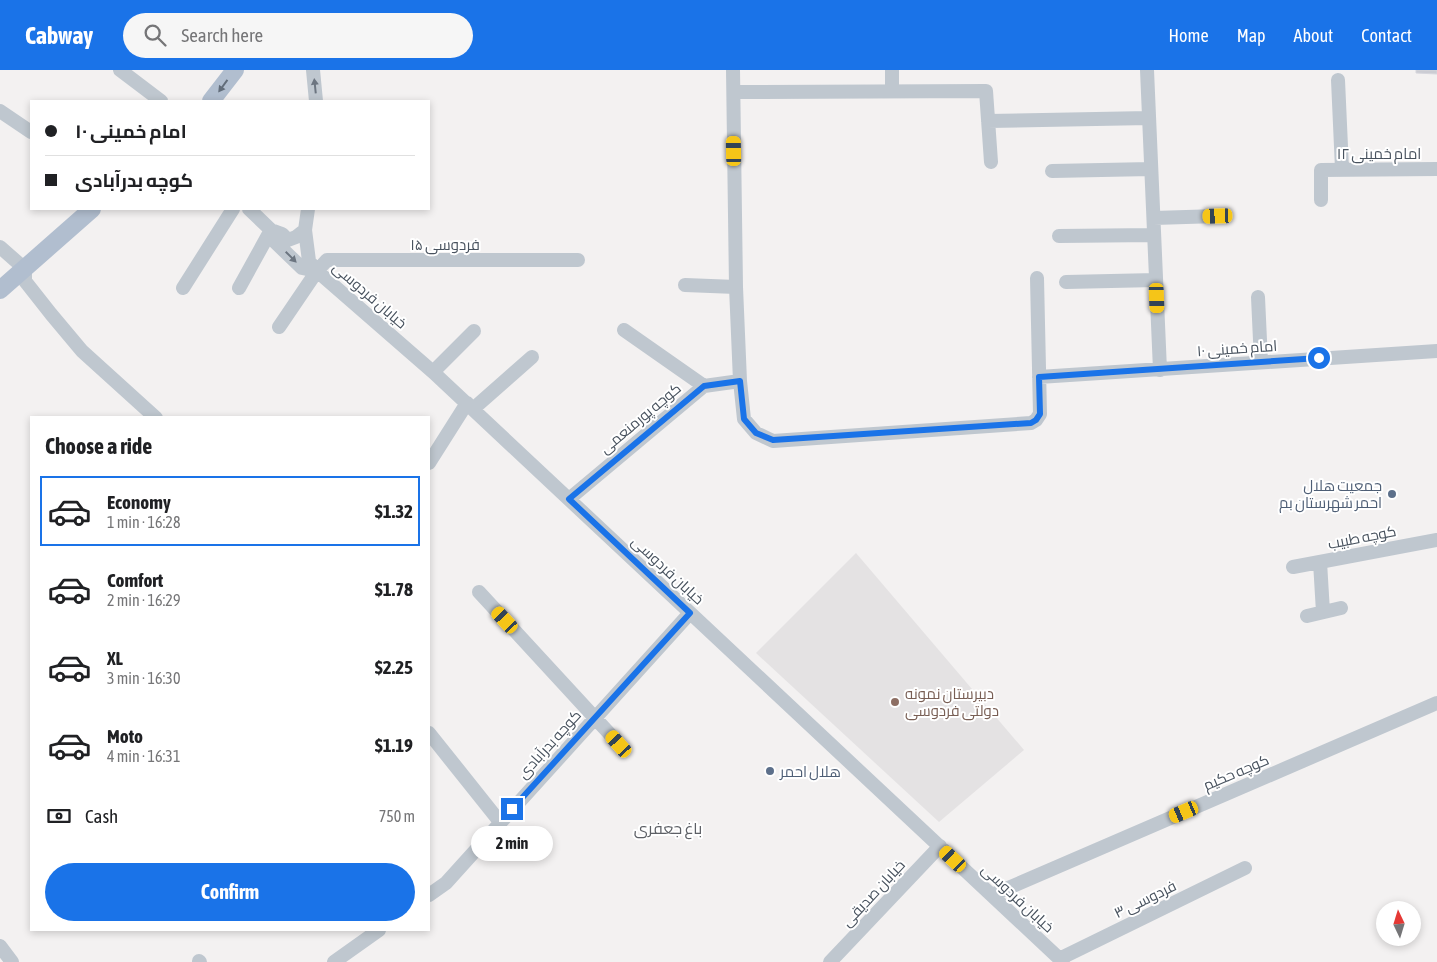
<!DOCTYPE html>
<meta charset="utf-8">
<style>
:root{--surface:#fff;--page:#f6f6f6;--text:#202124;--muted:#757577;--line:#e0e0e0;--accent:#1a73e8}
body{margin:0;font-family:"Asap Condensed",Cairo,sans-serif;background:var(--page);color:var(--text);height:100vh;display:flex;flex-direction:column;font-size:19px;white-space:nowrap}
*{box-sizing:border-box;margin:0}
p{font-size:16px;color:var(--muted)}
.icon{flex:none;width:28px;height:28px;fill:none;stroke:currentColor;stroke-width:2;stroke-linecap:round;stroke-linejoin:round}
.map{position:relative;flex:1;overflow:hidden}
.sheet{position:absolute;left:30px;top:346px;width:400px;height:515px;display:flex;flex-direction:column;background:var(--surface);border-radius:0px;box-shadow:0 2px 8px #0003}
.sheet>*{flex:none}
.top-card{position:absolute;left:30px;top:30px;width:400px;height:110px;border-radius:0px;box-shadow:0 2px 8px #0003;display:grid;align-content:center;height:110px;padding:0 15px;background:var(--surface)}
.needle{width:32px;rotate:356deg}
.fabs{position:absolute;left:1376px;top:831px;display:grid;gap:10px}
.fabs a{display:grid;place-items:center;width:45px;height:45px;border-radius:50%;background:var(--surface);box-shadow:0 2px 8px #0003;font-size:25px}
.end{position:absolute;width:22px;height:22px;margin:-11px;border:6px solid #1a73e8;background:#fff;box-shadow:0 0 0 2px #fff}
.from{border-radius:50%}
.bubble{position:absolute;height:35px;border-radius:18px;background:var(--surface);box-shadow:0 2px 8px #0003;font-size:16px;font-weight:700;line-height:35px;text-align:center}
.car{position:absolute;width:15px;height:30px;margin:-15px -8px;border-radius:6px;box-shadow:0 0 4px 1px #0007;background:linear-gradient(#f5c518 24%,#345 0 40%,#f5c518 0 76%,#345 0 86%,#f5c518 0)}
.top-card b{display:flex;align-items:center;gap:18px;height:48px;font-size:19px}
.top-card b+b{border-top:1px solid var(--line)}
.top-card i{width:12px;height:12px;background:var(--text)}
ul{padding:0;list-style:none}
li{display:flex;align-items:center;gap:15px;height:70px;margin:0 10px 8px;padding:0 5px;border:2px solid transparent;border-radius:0px}
li div{flex:1}
li b{display:block;font-size:19px}
li em{font-style:normal;font-weight:700}
li.selected{border-color:var(--accent)}
li>.icon{width:45px;height:45px;stroke-width:1.5}
h2{padding:0 15px;font-size:22px;line-height:60px}
.pay{display:flex;align-items:center;gap:12px;height:55px;padding:0 15px;font-size:19px}
.pay p{margin-inline-start:auto}
.cta{display:flex;gap:10px;margin-top:auto;padding:10px 15px}
.cta a{flex:1;height:58px;border-radius:30px;background:var(--accent);color:#fff;font-size:20px;font-weight:700;line-height:58px;text-align:center}
header{display:flex;align-items:center;gap:30px;box-sizing:border-box;height:70px;padding:0 25px;background:var(--accent);color:#fff}
header strong{font-size:24px}
nav{display:flex;gap:28px;margin-inline-start:auto;font-size:18px}
.search{width:350px;height:45px;background:var(--page);display:flex;align-items:center;gap:12px;box-sizing:border-box;padding:0 18px;border-radius:28px;color:var(--muted);font-size:19px}
.map>svg:first-child{display:block}
.education{fill:#e4e2e3}
.building{fill:#cbccd3;stroke:#d5d6dc}
.lines{fill:none;stroke-linecap:round;stroke-linejoin:round}
.minor{stroke:#bfc7cf;stroke-width:14}
.major{stroke:#b1becf;stroke-width:18}
.oneway{fill:#626d7a}
.oneway2{fill:#6c7580}
.route{stroke:#1a73e8;stroke-width:6}
.service-dot{fill:#5c6f8a;stroke:#fff;stroke-width:2}
.education-dot{fill:#8d6e63;stroke:#fff;stroke-width:2}
.labels{text-anchor:middle;dominant-baseline:central;stroke-width:4;stroke-linejoin:round;paint-order:stroke}
.street-label{font-size:15px;fill:#48525e;stroke:#fff}
.service-label{font-size:15px;fill:#4e5e75;stroke:#fff;text-anchor:end}
.education-label{font-size:15px;fill:#785e54;stroke:#fff;text-anchor:start}
.neighbourhood-label{font-size:16px;fill:#5d6066;stroke:#fff}
</style>
<header>
<strong>Cabway</strong>
<div class="search"><svg class="icon" aria-label="search" viewBox="0 0 24 24"><circle cx="10" cy="10" r="6"/><path d="M15 15l6 6"/></svg>Search here</div>
<nav><a>Home</a><a>Map</a><a>About</a><a>Contact</a></nav>
</header>
<div class="map">
<svg width="1437" height="892" viewBox="0 0 1437 892">
<rect width="100%" height="100%" fill="#f3f1f1"/>
<!-- education -->
<path class="education" d="M856,483l168,197 -85,72 -183,-169z"/>
<!-- building -->
<path class="building" d="M1416,0h21v4l-21,-1z"/>
<g class="lines">
<!-- minor -->
<path class="minor" d="M120,0l41,31
M313,0l3,31
M733,0l3,217 4,94 4,38 12,14 17,8 258,-18 5,-3 4,-6 -3,-136
M892,0v21
M1147,0l13,300
M1338,10l4,89
M734,22l252,-1 5,71
M0,41l31,21
M988,51l161,-3
M1052,101l99,-2
M1321,130v-30l116,-1
M249,139l22,21 3,11 28,27 15,3 116,101 630,590
M308,139l-3,21 4,31 8,10
M1154,148l64,-2
M1059,166l95,-1
M0,177l25,22v12l26,33 31,37 74,67
M1066,212l90,-2
M685,215l51,2
M183,218l50,-79
M239,218l32,-58 11,4 6,6 8,-3 9,-7
M1258,227l3,65
M279,257l38,-56 10,-11h251
M624,260l80,56
M433,302l41,-41
M1039,307l398,-26
M473,339l59,-52
M429,393l38,-60
M569,429l135,-113 36,-5
M1320,492l3,50
M1293,497l144,-27
M479,522l140,152
M1307,546l34,-8
M429,663l71,89
M429,825l17,-12 244,-270
M992,825l445,-192
M0,876l12,16
M1059,889l186,-91
M199,891l1,1
M334,892l45,-32
M830,892l110,-116"/>
<!-- major -->
<path class="major" d="M211,31l24,-31
M0,220l92,-81"/>
</g>
<!-- one-way arrows -->
<defs><path id="oneway-solid" d="M-6-.8H1V-3.2L6.5 0L1 3.2V.8H-6Z" transform="scale(1.25)"/></defs>
<use class="oneway" href="#oneway-solid" transform="translate(223 16) rotate(126)"/>
<g class="oneway2">
<use href="#oneway-solid" transform="translate(315 16) rotate(-96)"/>
<use href="#oneway-solid" transform="translate(291 187) rotate(45)"/>
</g>
<g class="lines">
<!-- route -->
<path class="route" d="M512,739l178,-196 -121,-114 135,-113 36,-5 4,38 12,14 17,7 258,-17 5,-3 4,-6 -1,-37 280,-19"/>
</g>
<!-- markers -->
<g class="service-dot">
<circle cx="1392" cy="424" r="5"/>
<circle cx="770" cy="701" r="5"/>
</g>
<circle class="education-dot" cx="895" cy="632" r="5"/>
<g class="labels">
<!-- street labels -->
<g class="street-label">
<text x="1379" y="83">امام خمینی ۱۲</text>
<text x="445" y="174">فردوسی ۱۵</text>
<text transform="translate(370 225) rotate(41)">خیابان فردوسی</text>
<text transform="translate(1237 278) rotate(-4)">امام خمینی ۱۰</text>
<text transform="translate(640 348) rotate(-40)">کوچه پورمنعمی</text>
<text transform="translate(1362 467) rotate(-11)">کوچه طبیب</text>
<text transform="translate(668 500) rotate(43)">خیابان فردوسی</text>
<text transform="translate(549 674) rotate(-48)">کوچه بدرآبادی</text>
<text transform="translate(1236 702) rotate(-23)">کوچه حکیم</text>
<text transform="translate(873 823) rotate(-47)">خیابان صدیقی</text>
<text transform="translate(1018 828) rotate(43)">خیابان فردوسی</text>
<text transform="translate(1145 829) rotate(-26)">فردوسی ۳</text>
</g>
<!-- service labels -->
<g class="service-label">
<text x="1382" y="415">جمعیت هلال<tspan x="1382" dy="17">احمر شهرستان بم</tspan></text>
<text x="780" y="701" text-anchor="start">هلال احمر</text>
</g>
<!-- education labels -->
<g class="education-label">
<text x="905" y="623">دبیرستان نمونه<tspan x="905" dy="17">دولتی فردوسی</tspan></text>
</g>
<!-- neighbourhood labels -->
<g class="neighbourhood-label">
<text x="668" y="758">باغ جعفری</text>
</g>
</g>
</svg>
<div class="fabs">
<a><svg class="needle" viewBox="-14 -14 28 28"><path d="M0-13l5 13h-10z" fill="#e53935"/><path d="M0 13l5-13h-10z" fill="#757577"/></svg></a>
</div>
<i class="end from" style="left:1319px;top:288px"></i>
<i class="end" style="left:512px;top:739px"></i>
<div class="bubble" style="left:471px;top:756px;width:82px">2 min</div>
<i class="car" style="left:734px;top:81px;rotate:359deg"></i>
<i class="car" style="left:1218px;top:146px;rotate:268deg"></i>
<i class="car" style="left:1157px;top:228px;rotate:178deg"></i>
<i class="car" style="left:505px;top:550px;rotate:317deg"></i>
<i class="car" style="left:619px;top:674px;rotate:318deg"></i>
<i class="car" style="left:1184px;top:742px;rotate:247deg"></i>
<i class="car" style="left:953px;top:789px;rotate:313deg"></i>
<div class="top-card">
<b><i class="from"></i>امام خمینی ۱۰</b>
<b><i></i>کوچه بدرآبادی</b>
</div>
<section class="sheet">
<h2>Choose a ride</h2>
<ul>
<li class="selected"><svg class="icon" aria-label="car" viewBox="0 0 24 24"><path d="M5 17H2v-5l4-1 3-4h7l3 4 3 1v5h-3M9 17h6M6 11h13"/><circle cx="7" cy="17" r="2"/><circle cx="17" cy="17" r="2"/></svg><div><b>Economy</b><p>1 min · 16:28</p></div><em>$1.32</em></li>
<li><svg class="icon" aria-label="car" viewBox="0 0 24 24"><path d="M5 17H2v-5l4-1 3-4h7l3 4 3 1v5h-3M9 17h6M6 11h13"/><circle cx="7" cy="17" r="2"/><circle cx="17" cy="17" r="2"/></svg><div><b>Comfort</b><p>2 min · 16:29</p></div><em>$1.78</em></li>
<li><svg class="icon" aria-label="car" viewBox="0 0 24 24"><path d="M5 17H2v-5l4-1 3-4h7l3 4 3 1v5h-3M9 17h6M6 11h13"/><circle cx="7" cy="17" r="2"/><circle cx="17" cy="17" r="2"/></svg><div><b>XL</b><p>3 min · 16:30</p></div><em>$2.25</em></li>
<li><svg class="icon" aria-label="car" viewBox="0 0 24 24"><path d="M5 17H2v-5l4-1 3-4h7l3 4 3 1v5h-3M9 17h6M6 11h13"/><circle cx="7" cy="17" r="2"/><circle cx="17" cy="17" r="2"/></svg><div><b>Moto</b><p>4 min · 16:31</p></div><em>$1.19</em></li>
</ul>
<div class="pay"><svg class="icon" aria-label="cash" viewBox="0 0 24 24"><path d="M3 7h18v10H3z"/><circle cx="12" cy="12" r="2"/></svg>Cash<p>750 m</p></div>
<div class="cta"><a>Confirm</a></div>
</section>
</div>
